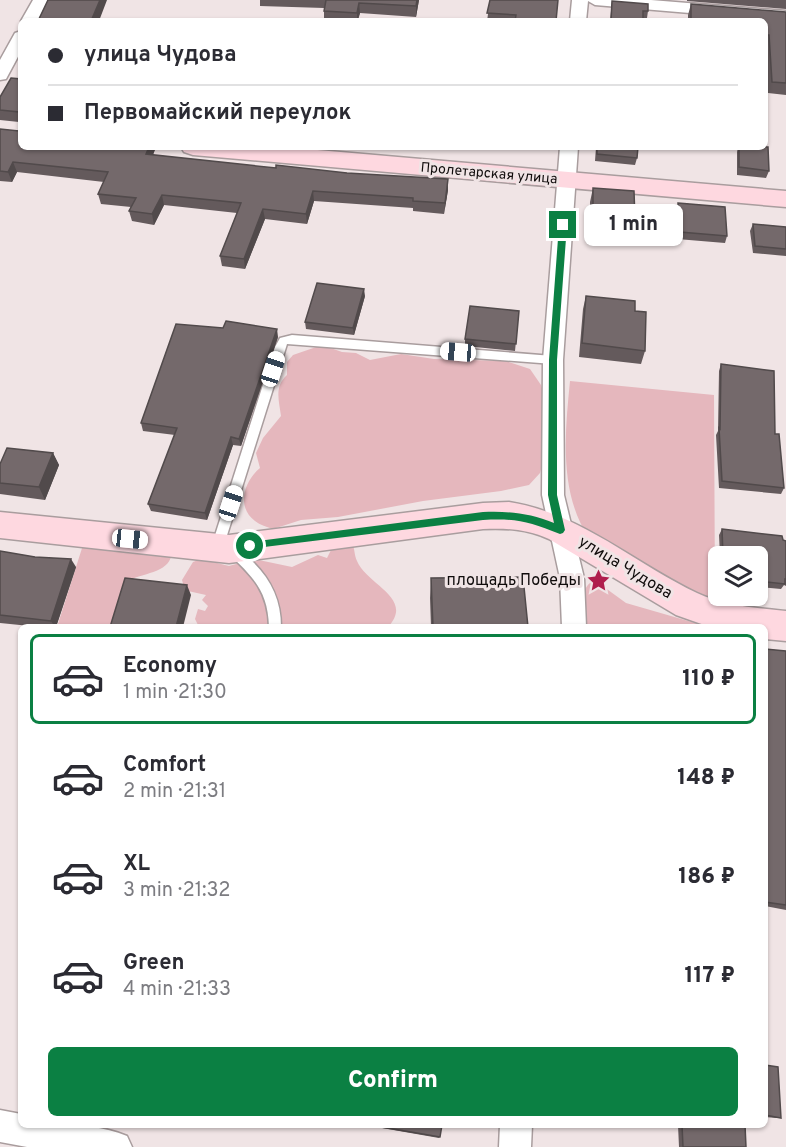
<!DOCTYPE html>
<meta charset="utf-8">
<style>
:root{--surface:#fff;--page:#f7f7f7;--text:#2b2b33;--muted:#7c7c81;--line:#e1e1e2;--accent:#0b8043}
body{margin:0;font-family:Overpass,sans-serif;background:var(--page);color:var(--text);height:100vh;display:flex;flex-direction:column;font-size:22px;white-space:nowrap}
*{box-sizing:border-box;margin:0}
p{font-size:20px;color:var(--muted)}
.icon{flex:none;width:33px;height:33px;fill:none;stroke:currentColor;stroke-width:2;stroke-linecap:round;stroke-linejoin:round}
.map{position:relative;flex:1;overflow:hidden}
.panel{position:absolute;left:18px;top:624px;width:750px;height:504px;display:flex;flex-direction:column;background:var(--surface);border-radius:9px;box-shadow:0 2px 4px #0004}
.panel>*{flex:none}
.top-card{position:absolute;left:18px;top:18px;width:750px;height:132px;border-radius:9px;box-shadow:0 2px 4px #0004;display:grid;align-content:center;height:132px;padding:0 30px;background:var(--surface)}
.controls{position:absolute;left:708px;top:546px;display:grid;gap:12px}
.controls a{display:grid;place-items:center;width:60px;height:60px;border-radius:9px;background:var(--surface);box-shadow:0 2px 4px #0004;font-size:30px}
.end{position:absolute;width:27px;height:27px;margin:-14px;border:8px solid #0b8043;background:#fff;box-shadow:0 0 0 3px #fff}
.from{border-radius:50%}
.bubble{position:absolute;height:42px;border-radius:9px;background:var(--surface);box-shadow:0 2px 4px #0004;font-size:20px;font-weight:800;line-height:42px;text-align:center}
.car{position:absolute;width:18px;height:36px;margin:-18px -9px;border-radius:8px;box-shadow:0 0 4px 2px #0007;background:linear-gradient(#fff 24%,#345 0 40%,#fff 0 76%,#345 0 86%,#fff 0)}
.top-card b{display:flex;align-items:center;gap:21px;height:57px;font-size:22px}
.top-card b+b{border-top:2px solid var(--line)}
.top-card i{width:15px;height:15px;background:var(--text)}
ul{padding:10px 0 0;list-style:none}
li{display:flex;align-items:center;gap:18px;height:90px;margin:0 12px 9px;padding:0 18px;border:3px solid transparent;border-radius:9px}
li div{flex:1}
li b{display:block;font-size:22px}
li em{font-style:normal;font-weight:800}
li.current{border-color:var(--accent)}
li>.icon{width:54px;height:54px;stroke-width:1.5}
.button{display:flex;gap:12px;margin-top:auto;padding:12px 30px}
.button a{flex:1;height:69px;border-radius:9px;background:var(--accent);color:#fff;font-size:24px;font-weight:800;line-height:69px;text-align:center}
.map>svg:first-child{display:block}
.green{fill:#e5b7bd}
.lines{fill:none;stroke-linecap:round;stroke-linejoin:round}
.lane-casing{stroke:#a99d9e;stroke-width:3}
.street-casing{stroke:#a99d9e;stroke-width:3}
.secondary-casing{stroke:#a99d9e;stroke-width:3}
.lane{fill:#fff;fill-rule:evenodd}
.street{fill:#fff;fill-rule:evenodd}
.secondary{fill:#fed8e0;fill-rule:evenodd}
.wall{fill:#645a5c}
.shaded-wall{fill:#514a4b}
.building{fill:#74696b;stroke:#514a4b;stroke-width:1.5}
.route{fill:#0b8043}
.labels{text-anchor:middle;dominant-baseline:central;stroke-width:6;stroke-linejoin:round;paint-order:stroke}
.far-street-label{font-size:14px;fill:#100c0c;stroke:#f0e4e5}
.street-label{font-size:16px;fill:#100c0c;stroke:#f0e4e5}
.poi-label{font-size:16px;fill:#100c0c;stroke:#f0e4e5;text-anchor:end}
</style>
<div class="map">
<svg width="786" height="1147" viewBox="0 0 786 1147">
<rect width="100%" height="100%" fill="#f0e4e5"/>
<!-- green -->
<path class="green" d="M322,345l20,7 14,1 14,7 31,-6 33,5 72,2 24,8 11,16 5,17v49l-6,22 -11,12 -28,6 -78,10 -85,16 -37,3 -28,9c-6,-2 -13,-4 -18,-8 -19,-14 -11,-40 5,-53l-4,-15 7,-15 18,-22c-2,-16 -7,-29 6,-41v-13l6,-7z
M570,381l144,14 1,209 -128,-69c-28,-45 -22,-103 -17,-154z
M341,542l11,1c3,6 2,12 5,18 10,24 58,37 31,66h-189l-4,-8 3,-10 7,2 3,-5 -6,-6 4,-5 -18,-4 -4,-4 -2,-7 11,-18 8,-3 28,7 25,-7 38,8 26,-12 9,3 4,-8z
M83,545l89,6c-1,22 -26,21 -42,29l-19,47h-54z
M590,583l14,4 22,16 83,24h-123c-2,-14 -8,-34 4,-44z"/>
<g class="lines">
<defs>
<path id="lane" d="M292,335l261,21 5,4 -5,4 -266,-20 -64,204 -2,4h-8l-2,-4 64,-201 5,-9z
M233,545c7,3 13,9 18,15 20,19 30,40 30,67h-12c-1,-36 -16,-50 -40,-73l-2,-4 2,-4z"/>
<path id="street" d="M33,0h16l-12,21h-16z
M572,0h79l135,11v10l-191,-16 -7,-4 -2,20h-16z
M21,31v20l-15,28 -6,1v-20l15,-27z
M560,147h18l-15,213 1,135 20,83 2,49h-24l-2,-49 -18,-83 1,-135z
M0,1110l21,4v11c36,0 73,-3 106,11l5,11h-105l-27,-5z
M500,1125h32l-1,22h-32z"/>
<path id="secondary" d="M181,147h102l503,44v16l-593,-52 -9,-3z
M509,502c71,11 125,61 188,91 28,13 59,15 89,18v30l-21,-2v-12h-55l-34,-12 -127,-76c-23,-10 -42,-11 -66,-10l-254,34 -229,-25v-26l229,23 254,-32z"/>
</defs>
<!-- lane casing -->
<use href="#lane" class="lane-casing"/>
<!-- street casing -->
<use href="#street" class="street-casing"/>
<!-- secondary casing -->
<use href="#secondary" class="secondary-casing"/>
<!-- lane -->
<use href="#lane" class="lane"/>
<!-- street -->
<use href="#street" class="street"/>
<!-- secondary -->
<use href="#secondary" class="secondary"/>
</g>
<!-- wall -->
<path class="wall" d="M260,0h159l-3,17 -56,-4 -2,8h-34v-13l-64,-2z
M490,0l66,21h-69z
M687,0h99v9l-99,-8z
M612,1l36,10 -1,7h-4v3h-33z
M691,4l95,8v83l-18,-2 -3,-47v-25h-77v-6z
M21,79v68h135l-3,8 295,35 -4,24 -31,-3v-3l-99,-7 -7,23 -42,-5 -20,50 -23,-3 -2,-10 17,-43 -73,-8 -10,20 -22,-4 -3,-10 2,-4 -30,-3 -3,-10 6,-12 -87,-10 -5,10 -12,-1v-52l19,2v-9l-19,-2v-23z
M596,147h42l-1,11 -2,7 -40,-4z
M738,147h26l5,24 -3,7 -29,-3v-23z
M593,188l42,32 -4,14 -41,-4v-28z
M678,203l49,33 -2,7 -48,-4 -1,-29z
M753,224l33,3v29l-33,-3 -3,-22z
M365,296l-11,39 -48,-6 -1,-7z
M586,296l49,15 10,40 -4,13 -62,-7 4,-48z
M519,311l-4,40 -50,-5v-7z
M278,337l-37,109 -8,-1 -26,75 -56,-9 -3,-7 27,-69 -32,-4 -2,-8z
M721,364l63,124 -3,6 -62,-6 -3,-53 2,-4 1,-60z
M53,453l6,12 -14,35 -45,-6v-30z
M722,529l64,12v45l-2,-1 -3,4 -23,-2v-31h-38l-1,-21z
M0,551l76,16 -20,60h-16l-40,-4z
M431,578l97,49h-97l-1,-29z
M765,649l21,2v259l-21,-4z
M765,1065l16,53h-5l-11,-1z
M678,1125h67l1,22h-67z
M382,1127l58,10 -1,1 -57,-10z"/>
<!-- shaded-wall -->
<path class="shaded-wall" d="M100,0h7l-8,21h-8z
M417,0h2l-3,17v-11z
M359,3l1,10 -3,8v-8z
M149,147h7l-7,17 -3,-10z
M13,162l4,10 -5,10 -4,-10z
M448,179v11l-4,24 1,-11z
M313,191l1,10 -7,23 -1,-10z
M162,195l2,10 -10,20 -2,-11z
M263,209l2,10 -20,50 -1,-10z
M364,289l1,7 -11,39 -1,-7z
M277,329l1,8 -37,109 -2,-7z
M231,437l2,8 -26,75 -2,-7z
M53,453l6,12 -14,35 -6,-13z
M71,559l5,8 -20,60h-1l-4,-6z
M187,585l4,10 -8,32h-7z"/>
<!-- building -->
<path class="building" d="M48,0h52l-9,21h-53z
M326,0h91l-1,6 -57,-3 -2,10 -33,-2z
M490,0h68l-2,21h-41l1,-6 -29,-2z
M612,1l36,3v7h-5v10h-32z
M691,4l95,8v71l-14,-1 -3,-47h-4v-14h-74z
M11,78l10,1v68h128l-3,7 130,14v-3l71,8 101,6 -3,24 -32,-2v-3l-100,-7 -7,23 -43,-5 -19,50 -24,-3 21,-53 -79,-8 -10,19 -23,-3 7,-13 -38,-4 10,-22 -95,-10 -5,10 -8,-1v-42l19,2v-19l-19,-2v-13z
M597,147h41l-1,11 -40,-4z
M739,147h29l1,24 -30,-4z
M593,188l41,3 1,29 -42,-4z
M678,203l47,4 2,29 -47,-4z
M753,224l33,3v22l-31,-3z
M317,283l47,6 -11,39 -48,-6z
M586,296l49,5v10l11,1 -1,39 -63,-8z
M470,306l49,5 -3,33 -51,-5z
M226,321l51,8 -38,110 -8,-2 -26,76 -57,-9 29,-76 -36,-5 35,-99 47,4z
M721,364l53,7 1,63h4l5,54 -62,-7 -3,-53 1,1z
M7,448l46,5 -14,34 -39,-4v-19z
M722,529l60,7 1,4 3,1v38h-1v5l-27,-3v-25h-35z
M0,551l35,6 36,2 -20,62 -51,-6z
M523,577l5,50h-95l-2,-49z
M125,578l62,7 -11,42h-66z
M765,649l21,2v254l-21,-3z
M765,1065l13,2 3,51 -16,-3z
M382,1125h60l-2,12 -58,-10z
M682,1125h63l1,22h-63z"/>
<!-- route -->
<path class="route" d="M563,223l4,2 -10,135v135l8,35 -2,3 -3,1c-31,-12 -44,-16 -77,-14l-236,29 -1,-3 4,-4 233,-30c25,-1 47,1 71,11l-6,-28 1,-135 10,-135z"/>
<!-- icons -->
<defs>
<symbol id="sight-bare" viewBox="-9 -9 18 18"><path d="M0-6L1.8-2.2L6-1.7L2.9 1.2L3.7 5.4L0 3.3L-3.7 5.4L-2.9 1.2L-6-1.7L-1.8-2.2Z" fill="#af1e4d" stroke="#f0e4e5" stroke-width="2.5" paint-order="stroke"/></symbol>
</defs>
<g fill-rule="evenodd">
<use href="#sight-bare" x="582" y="564" width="33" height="33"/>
</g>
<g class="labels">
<!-- far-street labels -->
<g class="far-street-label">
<text transform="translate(489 174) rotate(5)">Пролетарская улица</text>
</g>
<!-- street labels -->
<g class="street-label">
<text transform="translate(625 568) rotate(31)">улица Чудова</text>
</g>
<!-- poi labels -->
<g class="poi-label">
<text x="581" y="581">площадь Победы</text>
</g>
</g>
</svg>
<div class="controls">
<a><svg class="icon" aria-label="layers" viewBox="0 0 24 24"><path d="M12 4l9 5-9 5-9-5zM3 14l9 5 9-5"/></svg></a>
</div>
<i class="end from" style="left:250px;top:546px"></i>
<i class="end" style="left:563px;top:225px"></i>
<div class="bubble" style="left:584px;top:204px;width:99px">1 min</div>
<i class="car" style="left:458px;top:352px;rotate:275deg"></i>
<i class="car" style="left:273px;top:369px;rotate:18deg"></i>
<i class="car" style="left:231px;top:503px;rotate:18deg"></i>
<i class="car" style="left:130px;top:539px;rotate:96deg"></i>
<div class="top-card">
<b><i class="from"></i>улица Чудова</b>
<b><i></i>Первомайский переулок</b>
</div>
<section class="panel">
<ul>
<li class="current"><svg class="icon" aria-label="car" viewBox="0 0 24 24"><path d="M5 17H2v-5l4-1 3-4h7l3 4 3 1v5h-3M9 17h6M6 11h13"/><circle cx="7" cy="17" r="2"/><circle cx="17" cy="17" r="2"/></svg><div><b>Economy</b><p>1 min · 21:30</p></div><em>110 ₽</em></li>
<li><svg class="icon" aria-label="car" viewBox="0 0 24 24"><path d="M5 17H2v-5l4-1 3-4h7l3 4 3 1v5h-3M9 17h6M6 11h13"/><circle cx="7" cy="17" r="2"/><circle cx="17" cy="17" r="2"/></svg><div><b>Comfort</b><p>2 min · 21:31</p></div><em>148 ₽</em></li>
<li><svg class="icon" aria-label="car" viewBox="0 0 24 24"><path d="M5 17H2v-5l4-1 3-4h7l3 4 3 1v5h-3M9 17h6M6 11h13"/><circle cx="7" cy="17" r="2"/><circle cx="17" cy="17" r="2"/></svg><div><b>XL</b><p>3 min · 21:32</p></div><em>186 ₽</em></li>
<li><svg class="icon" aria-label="car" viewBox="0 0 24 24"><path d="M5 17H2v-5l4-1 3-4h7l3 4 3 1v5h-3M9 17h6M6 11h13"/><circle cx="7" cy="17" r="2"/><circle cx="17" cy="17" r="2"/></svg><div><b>Green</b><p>4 min · 21:33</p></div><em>117 ₽</em></li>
</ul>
<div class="button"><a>Confirm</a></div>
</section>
</div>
